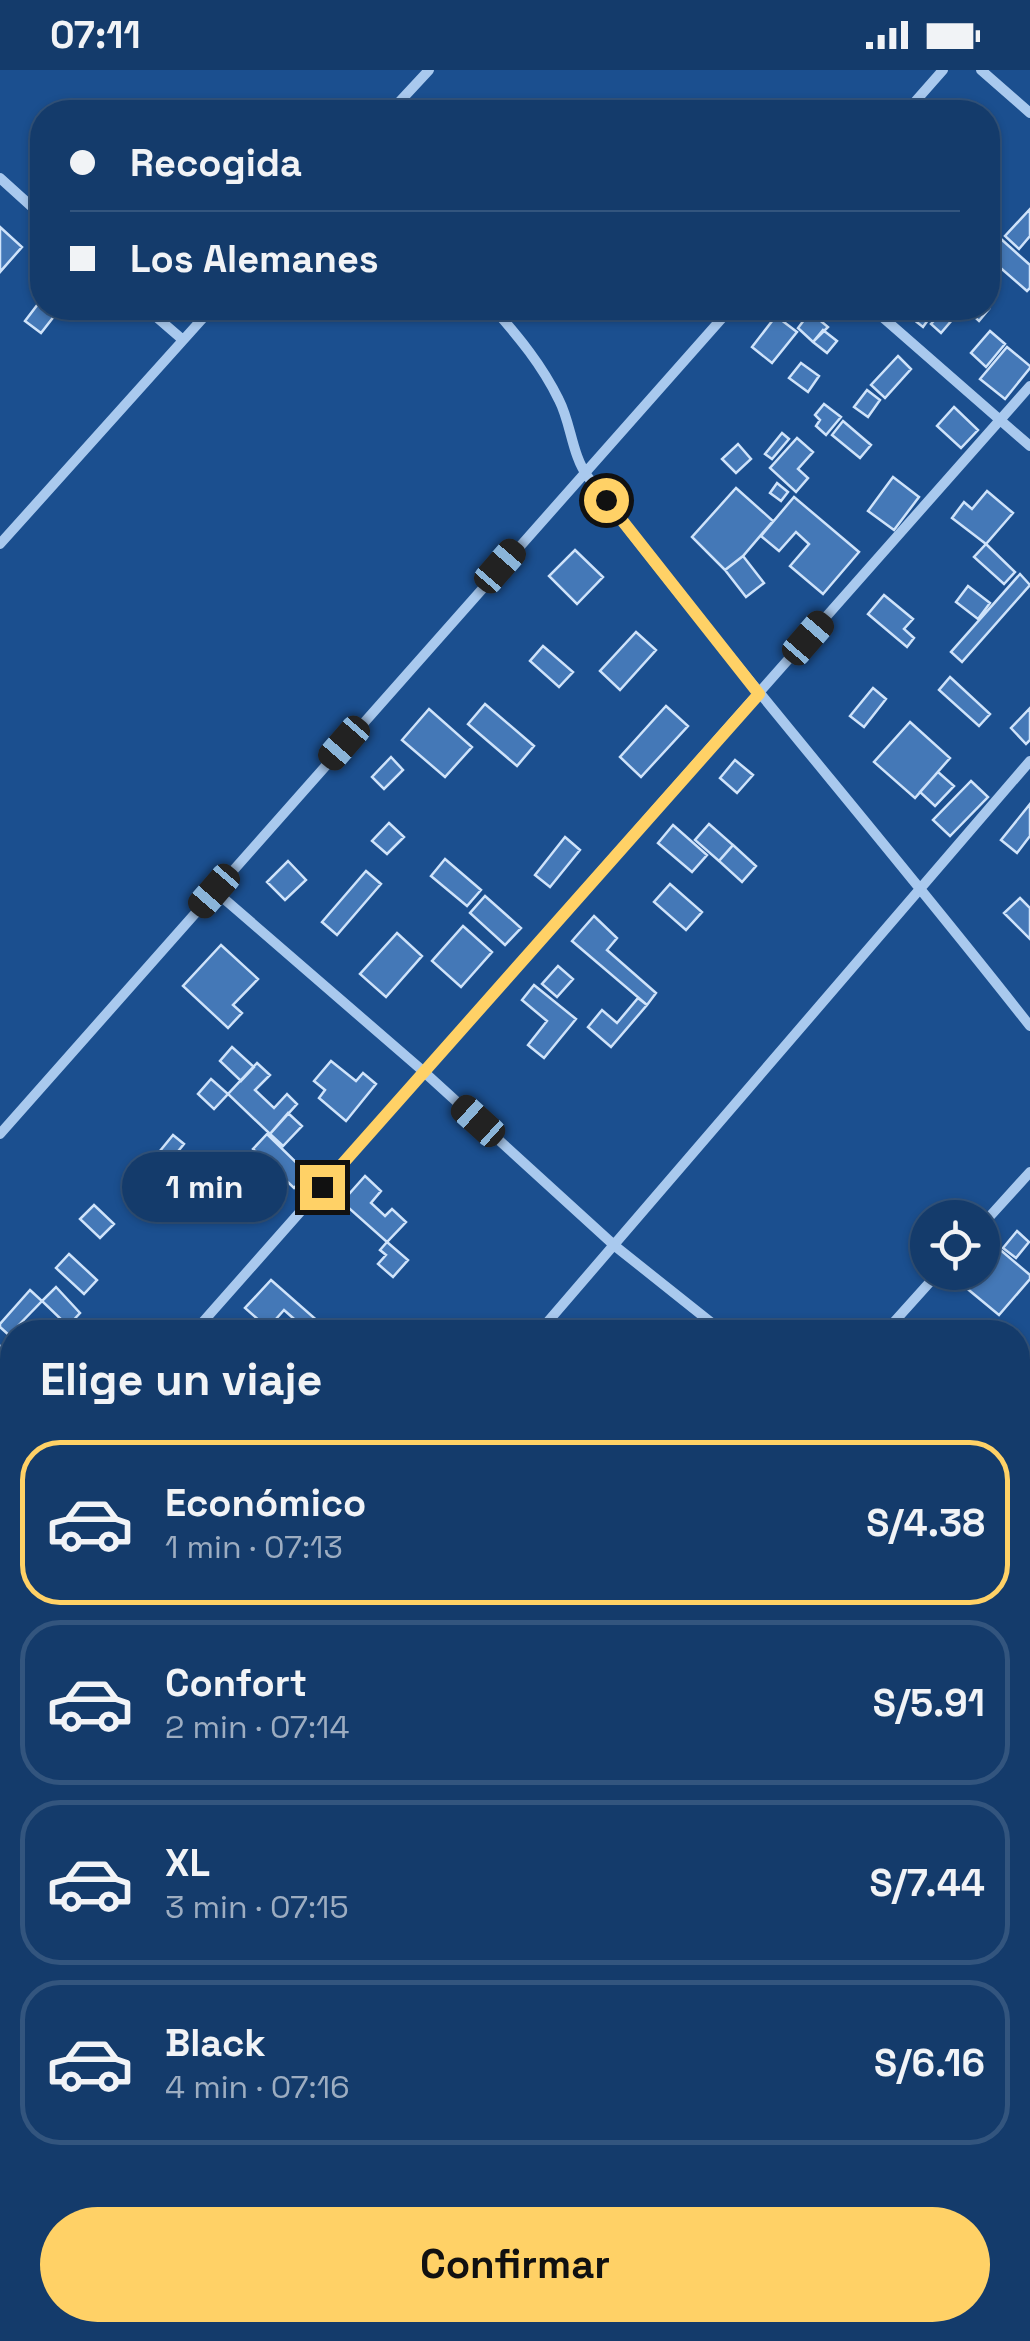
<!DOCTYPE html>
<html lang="es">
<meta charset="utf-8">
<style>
:root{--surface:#143b6b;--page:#214673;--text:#f1f3f6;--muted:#9dadc1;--line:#33557e;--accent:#ffd166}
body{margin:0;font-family:"Space Grotesk",sans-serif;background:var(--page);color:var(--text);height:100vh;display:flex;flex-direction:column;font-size:38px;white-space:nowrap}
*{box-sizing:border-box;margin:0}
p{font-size:32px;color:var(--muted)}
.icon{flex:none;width:55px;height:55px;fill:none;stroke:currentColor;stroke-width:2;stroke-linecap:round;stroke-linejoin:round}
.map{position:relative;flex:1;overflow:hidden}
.side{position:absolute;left:0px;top:1250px;width:1030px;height:1022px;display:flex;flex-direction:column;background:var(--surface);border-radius:40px 40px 0 0;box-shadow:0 2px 8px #0004,0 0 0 2px var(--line)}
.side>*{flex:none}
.guide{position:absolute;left:30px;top:30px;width:970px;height:220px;border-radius:40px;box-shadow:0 2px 8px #0004,0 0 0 2px var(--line);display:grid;align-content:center;height:220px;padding:0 40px;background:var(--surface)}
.controls{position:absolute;left:910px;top:1130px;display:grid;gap:20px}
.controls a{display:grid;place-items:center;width:90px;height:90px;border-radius:50%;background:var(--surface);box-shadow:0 2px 8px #0004,0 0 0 2px var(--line);font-size:50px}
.end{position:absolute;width:45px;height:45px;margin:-22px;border:12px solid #ffd166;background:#111;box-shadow:0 0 0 5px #111}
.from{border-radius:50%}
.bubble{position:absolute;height:70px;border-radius:35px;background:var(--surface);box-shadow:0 2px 8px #0004,0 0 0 2px var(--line);font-size:32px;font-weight:600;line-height:70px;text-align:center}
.car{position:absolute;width:30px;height:60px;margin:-30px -15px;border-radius:12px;box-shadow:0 0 8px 2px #0007;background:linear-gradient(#222 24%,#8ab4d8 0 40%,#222 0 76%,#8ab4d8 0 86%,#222 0)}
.guide b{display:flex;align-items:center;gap:35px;height:95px;font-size:38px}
.guide b+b{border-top:2px solid var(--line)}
.guide i{width:25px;height:25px;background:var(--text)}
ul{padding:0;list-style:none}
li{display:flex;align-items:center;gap:30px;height:165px;margin:0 20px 15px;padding:0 20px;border:5px solid var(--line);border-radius:40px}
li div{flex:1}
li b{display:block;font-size:38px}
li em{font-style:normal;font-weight:600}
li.on{border-color:var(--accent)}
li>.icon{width:90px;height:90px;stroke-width:1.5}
h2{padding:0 40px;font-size:45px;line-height:120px}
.primary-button{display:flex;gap:20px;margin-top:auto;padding:20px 40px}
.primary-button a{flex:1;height:115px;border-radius:60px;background:var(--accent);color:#111;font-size:40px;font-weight:600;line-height:115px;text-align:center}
.status{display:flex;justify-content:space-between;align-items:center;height:70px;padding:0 50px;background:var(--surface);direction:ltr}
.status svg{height:28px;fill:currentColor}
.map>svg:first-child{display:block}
.building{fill:#4478b7;stroke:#cfe3fa;stroke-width:2.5}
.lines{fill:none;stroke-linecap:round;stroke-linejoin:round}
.minor{stroke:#a9c9ee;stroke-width:10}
.route{stroke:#ffd166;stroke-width:12}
</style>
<div class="status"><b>07:11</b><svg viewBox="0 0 49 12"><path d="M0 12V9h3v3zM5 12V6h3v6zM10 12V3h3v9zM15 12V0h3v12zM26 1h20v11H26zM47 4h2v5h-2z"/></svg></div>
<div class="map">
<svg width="1030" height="2271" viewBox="0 0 1030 2271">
<rect width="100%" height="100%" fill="#1b4f8f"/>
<!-- building -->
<path class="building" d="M1030,139v27l-11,13 -14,-13z
M0,157l22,20 -22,25z
M1001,169l29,26v23l-3,3 -39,-34z
M38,234l17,11 -14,18 -16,-12z
M908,238h18l7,5 -10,14 -19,-15z
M965,238h22l2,1 -10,12z
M943,241l9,9 -11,13 -10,-9z
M810,242l18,15 -15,15 -15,-14z
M776,246l21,16 -25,31 -20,-16z
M823,260l14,11 -10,12 -14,-11z
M990,261l15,13 -19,23 -15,-14z
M1007,277l23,19v2l-25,31 -25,-20z
M898,286l13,13 -26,29 -14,-13z
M801,293l18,13 -11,16 -19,-14z
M867,320l13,10 -12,17 -14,-10z
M824,334l17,13 -15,18 -10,-9 4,-6 -5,-5z
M954,337l24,23 -17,18 -24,-22z
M843,351l28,24 -11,13 -28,-23z
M782,363l7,6 -17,20 -7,-5z
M797,368l16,14 -15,17 10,9 -12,14 -26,-24z
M738,374l13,15 -15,14 -14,-14z
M893,407l26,20 -25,33 -26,-19z
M777,413l11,9 -7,9 -11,-8z
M736,418l37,33 -30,35 -18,14 -33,-33z
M987,421l26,22 -27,31 -34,-26 12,-16 8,7z
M794,427l65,55 -36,42 -33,-28 19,-22 -13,-12 -17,19 -18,-15z
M986,474l29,28 -11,12 -30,-27z
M575,480l28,27 -26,27 -28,-28z
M743,486l21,27 -18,14 -21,-27z
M1020,504l10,11 -68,77 -11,-10z
M968,516l22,17 -12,16 -22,-17z
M884,525l29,24 -9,10 10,9 -7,9 -39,-33z
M636,562l20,18 -36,40 -20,-19z
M543,576l30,26 -14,15 -29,-26z
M950,607l40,37 -11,12 -40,-36z
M873,618l13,11 -22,28 -14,-11z
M485,634l49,42 -17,20 -49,-42z
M666,636l22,20 -47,51 -21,-20z
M1030,638v32l-4,4 -15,-16z
M429,639l43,38 -27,30 -43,-37z
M910,652l40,36 -35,40 -41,-36z
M391,687l12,13 -19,19 -12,-12z
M735,690l18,15 -16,18 -17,-15z
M938,702l16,14 -19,20 -15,-14z
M971,711l17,16 -38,39 -17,-16z
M1030,734v32l-13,17 -16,-13z
M389,753l15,14 -17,17 -15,-13z
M709,754l24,21 -14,16 -24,-21z
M673,755l34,30 -15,17 -34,-29z
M565,767l15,13 -30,37 -15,-12z
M733,775l23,21 -14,16 -23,-21z
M445,789l36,31 -14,16 -36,-30z
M288,791l18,19 -21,20 -18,-18z
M366,801l15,13 -44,51 -15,-13z
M670,814l32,28 -16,18 -32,-28z
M485,826l36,32 -16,17 -35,-32z
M1020,828l10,10v31l-26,-26z
M594,846l23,22 -10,12 49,43 -9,12 -75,-64z
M463,856l29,26 -31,35 -29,-26z
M397,863l25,23 -36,41 -26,-23z
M221,875l37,34 -25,26 9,8 -14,15 -45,-42z
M558,896l15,13 -16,18 -15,-13z
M534,915l42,34 -32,39 -16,-13 19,-24 -25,-21z
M638,928l9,7 -36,42 -23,-20 14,-17 15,13z
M232,977l22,20 -13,14 -21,-20z
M331,991l25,20 7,-8 13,11 -30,37 -27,-23 6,-8 -11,-9z
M257,993l13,12 -15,15 19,18 13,-14 10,10 -27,30 -42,-40z
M211,1009l17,15 -14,15 -16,-15z
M288,1043l14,13 -19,20 -13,-12z
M267,1064l40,39 -13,15 -41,-39z
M173,1065l11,9 -18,22 -11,-9z
M213,1082l38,38 18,-19 14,13 -31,31 -52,-51z
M166,1096l14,11 -20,23 6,5 -8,8 -20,-18z
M365,1106l16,15 -10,12 14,13 7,-7 14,13 -19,20 -45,-40z
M94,1135l20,19 -14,14 -20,-19z
M1017,1161l12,11 -13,16 -13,-10z
M387,1172l21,18 -15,17 -15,-13 8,-9 -6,-5z
M997,1177l33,28v4l-31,36 -35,-29 12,-14h6v-8z
M69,1184l28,26 -13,14 -28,-26z
M271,1210l49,43 -8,9h-25l-4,-2 10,-12 -9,-8 -16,18 -23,-20z
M56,1217l24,26 -12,13 -26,-25z
M30,1220l12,11 -30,31 -1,5 -11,-10v-3z
M0,1276l12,11v15l-4,5 -8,-7z
M1023,1277l7,5v20l-12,-10v-7z
M1018,1292l12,10v46l-12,-10z
M11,1369l1,56 -12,14v-57z
M0,1539l12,12v33l-12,-13z
M1018,1682l12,10v9l-10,8 -2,-2z
M1018,1820l12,12v34l-6,7 -6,-6z
M10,2031l2,2v22l-12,14v-26z
M12,2059v24l-12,15v-24z
M1018,2171l12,10v19l-4,5 -8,-7z
M69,2260h45l-8,11h-23z
M180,2260h38l3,9 -2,2h-49z
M503,2260h26l-10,11h-10l-9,-8z
M814,2260h6l12,11h-27z
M957,2260h59l2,2 -7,9h-63z"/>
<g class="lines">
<!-- minor -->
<path class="minor" d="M981,0l49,43
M390,42l39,-42
M906,42l37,-42
M0,108l42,38
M146,238l37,32
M493,238c25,28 49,57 66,92 12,23 13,56 29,77 143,187 297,364 442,549
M872,238l158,138
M0,474l212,-236
M215,821l208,180 192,175 108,86
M0,1064l731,-826
M982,1155l48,-53
M194,1262l836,-946
M539,1262l491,-571
M885,1262l54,-60
M0,1485l12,-15
M0,1488l12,11
M1018,1513l12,-14
M1018,1523l12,12
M0,1871l12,-14
M1018,1913l12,-14
M867,2260l12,11
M0,2266l12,-14
M348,2271l10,-11
M695,2271l10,-11"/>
</g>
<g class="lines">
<!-- route -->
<path class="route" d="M322,1117l437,-493 -153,-194"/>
</g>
</svg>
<div class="controls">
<a><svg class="icon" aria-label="locate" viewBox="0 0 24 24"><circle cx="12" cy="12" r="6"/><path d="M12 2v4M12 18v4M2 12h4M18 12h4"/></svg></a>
</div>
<i class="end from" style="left:606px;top:430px"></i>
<i class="end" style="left:322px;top:1117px"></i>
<div class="bubble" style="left:122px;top:1082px;width:165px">1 min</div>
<i class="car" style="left:500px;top:496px;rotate:41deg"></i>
<i class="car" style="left:808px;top:568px;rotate:41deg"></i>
<i class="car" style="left:344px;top:673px;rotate:221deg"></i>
<i class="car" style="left:214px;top:821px;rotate:221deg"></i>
<i class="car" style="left:478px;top:1051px;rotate:312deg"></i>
<div class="guide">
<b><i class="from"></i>Recogida</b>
<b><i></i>Los Alemanes</b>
</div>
<section class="side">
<h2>Elige un viaje</h2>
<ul>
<li class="on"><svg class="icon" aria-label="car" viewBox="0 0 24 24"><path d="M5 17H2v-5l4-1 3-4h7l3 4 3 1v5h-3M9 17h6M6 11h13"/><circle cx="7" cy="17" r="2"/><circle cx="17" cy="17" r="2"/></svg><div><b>Económico</b><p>1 min · 07:13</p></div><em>S/4.38</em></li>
<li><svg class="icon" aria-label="car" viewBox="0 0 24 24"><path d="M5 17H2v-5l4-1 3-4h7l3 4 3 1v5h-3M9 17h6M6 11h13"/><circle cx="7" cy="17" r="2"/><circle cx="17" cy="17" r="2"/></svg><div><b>Confort</b><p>2 min · 07:14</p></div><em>S/5.91</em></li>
<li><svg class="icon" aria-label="car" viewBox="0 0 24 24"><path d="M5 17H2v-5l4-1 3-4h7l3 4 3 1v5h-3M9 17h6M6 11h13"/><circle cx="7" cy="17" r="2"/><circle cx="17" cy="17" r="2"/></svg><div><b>XL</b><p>3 min · 07:15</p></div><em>S/7.44</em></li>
<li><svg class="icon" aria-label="car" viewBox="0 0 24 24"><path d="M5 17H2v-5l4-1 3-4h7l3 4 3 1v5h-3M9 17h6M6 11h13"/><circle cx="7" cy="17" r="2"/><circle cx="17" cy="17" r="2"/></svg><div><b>Black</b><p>4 min · 07:16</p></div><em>S/6.16</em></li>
</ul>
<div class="primary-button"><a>Confirmar</a></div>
</section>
</div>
